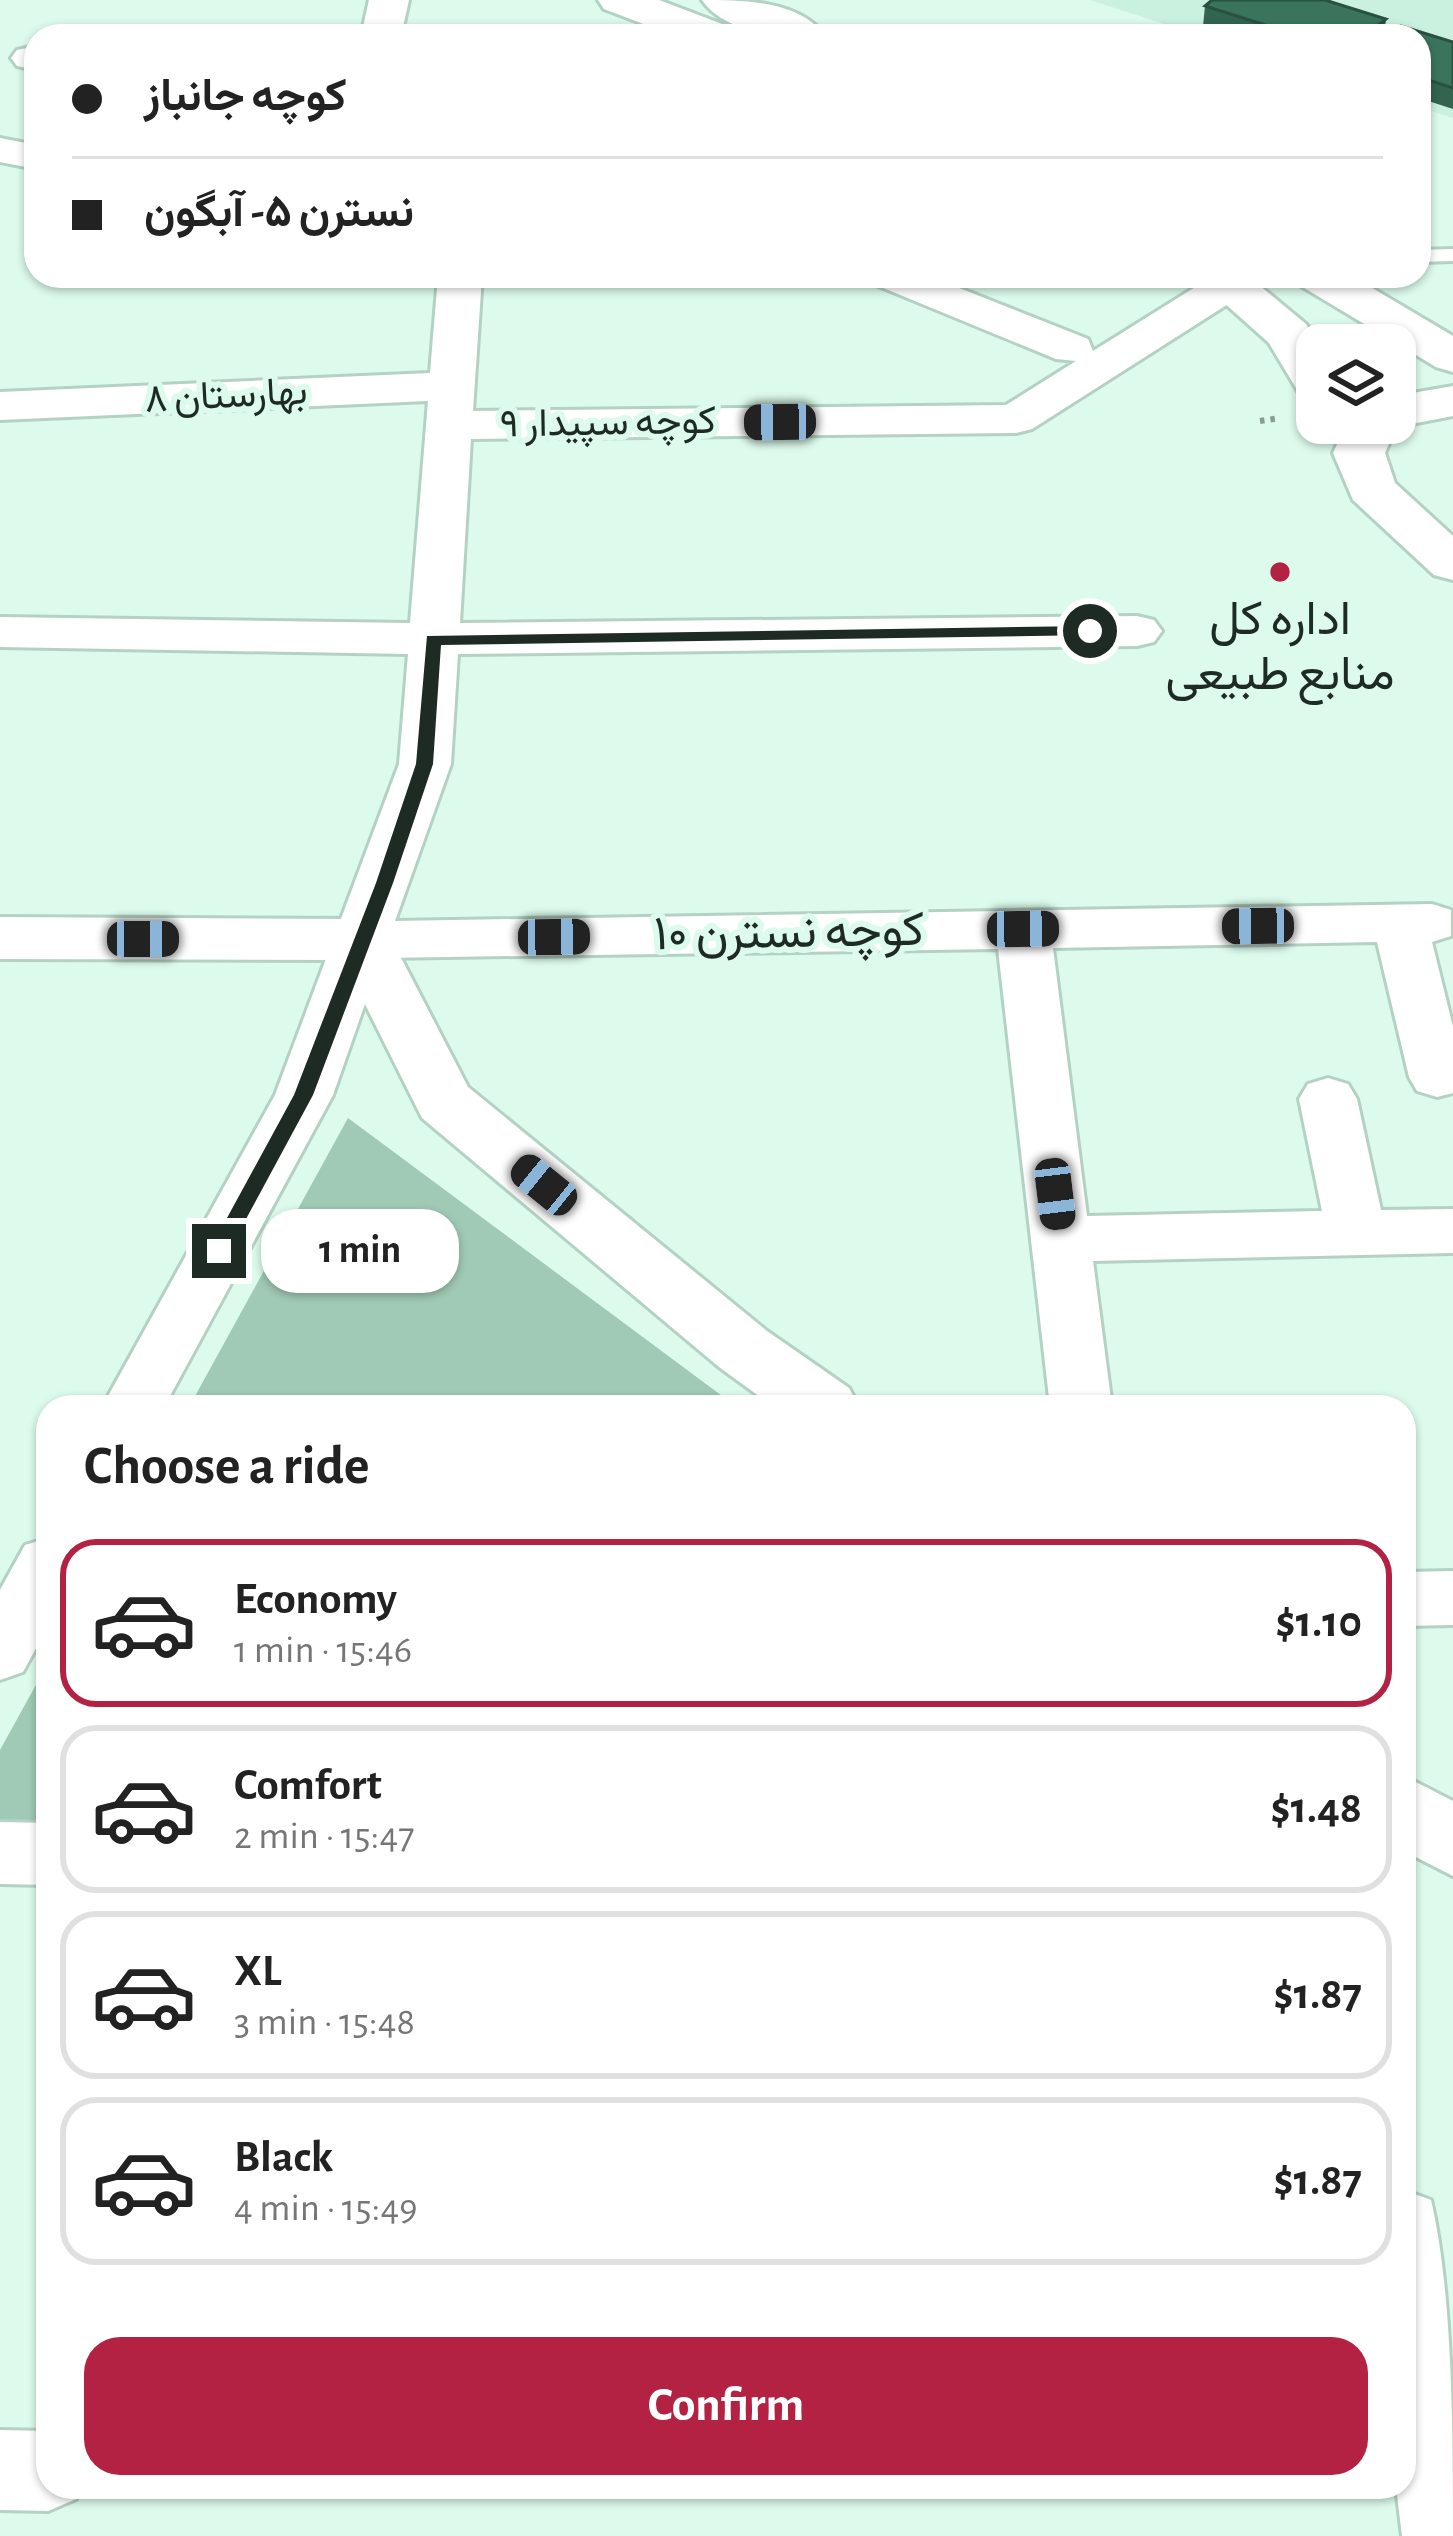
<!DOCTYPE html>
<meta charset="utf-8">
<style>
:root{--surface:#fff;--page:#f2f2f2;--text:#222;--muted:#767676;--line:#e0e0e0;--accent:#b42243}
body{margin:0;font-family:"Alegreya Sans",Vazirmatn,sans-serif;background:var(--page);color:var(--text);height:100vh;display:flex;flex-direction:column;font-size:45px;white-space:nowrap}
*{box-sizing:border-box;margin:0}
p{font-size:39px;color:var(--muted)}
.icon{flex:none;width:66px;height:66px;fill:none;stroke:currentColor;stroke-width:2;stroke-linecap:round;stroke-linejoin:round}
.map{position:relative;flex:1;overflow:hidden}
.sheet{position:absolute;left:36px;top:1395px;width:1380px;height:1104px;display:flex;flex-direction:column;background:var(--surface);border-radius:36px;box-shadow:0 3px 9px #0004}
.sheet>*{flex:none}
.top-card{position:absolute;left:24px;top:24px;width:1407px;height:264px;border-radius:36px;box-shadow:0 3px 9px #0004;display:grid;align-content:center;height:264px;padding:0 48px;background:var(--surface)}
.controls{position:absolute;left:1296px;top:324px;display:grid;gap:24px}
.controls a{display:grid;place-items:center;width:120px;height:120px;border-radius:24px;background:var(--surface);box-shadow:0 3px 9px #0004;font-size:60px}
.end{position:absolute;width:54px;height:54px;margin:-27px;border:15px solid #1e2a24;background:#fff;box-shadow:0 0 0 6px #fff}
.from{border-radius:50%}
.bubble{position:absolute;height:84px;border-radius:36px;background:var(--surface);box-shadow:0 3px 9px #0004;font-size:39px;font-weight:700;line-height:84px;text-align:center}
.car{position:absolute;width:36px;height:72px;margin:-36px -18px;border-radius:15px;box-shadow:0 0 9px 3px #0007;background:linear-gradient(#222 24%,#8ab4d8 0 40%,#222 0 76%,#8ab4d8 0 86%,#222 0)}
.top-card b{display:flex;align-items:center;gap:42px;height:114px;font-size:45px}
.top-card b+b{border-top:3px solid var(--line)}
.top-card i{width:30px;height:30px;background:var(--text)}
ul{padding:0;list-style:none}
li{display:flex;align-items:center;gap:36px;height:168px;margin:0 24px 18px;padding:0 24px;border:6px solid var(--line);border-radius:36px}
li div{flex:1}
li b{display:block;font-size:45px}
li em{font-style:normal;font-weight:700}
li.on{border-color:var(--accent)}
li>.icon{width:108px;height:108px;stroke-width:1.5}
h2{padding:0 48px;font-size:54px;line-height:144px}
.button{display:flex;gap:24px;margin-top:auto;padding:24px 48px}
.button a{flex:1;height:138px;border-radius:36px;background:var(--accent);color:#fff;font-size:48px;font-weight:700;line-height:138px;text-align:center}
.map>svg:first-child{display:block}
.built{fill:#caf1df}
.green{fill:#a0cab6}
.lines{fill:none;stroke-linecap:round;stroke-linejoin:round}
.lane-casing{stroke:#b4d2c3;stroke-width:6}
.street-casing{stroke:#b4d2c3;stroke-width:6}
.secondary-casing{stroke:#b4d2c3;stroke-width:6}
.path{stroke:#879d92;stroke-width:6;stroke-dasharray:4.5 6;stroke-linecap:butt}
.lane{fill:#fff;fill-rule:evenodd}
.street{fill:#fff;fill-rule:evenodd}
.secondary{fill:#fff;fill-rule:evenodd}
.wall{fill:#33644f}
.shaded-wall{fill:#295140}
.building{fill:#3b745c;stroke:#295140;stroke-width:3}
.route{fill:#1e2a24}
.poi-dot{fill:#b42243;stroke:#dcfbec;stroke-width:4.5}
.labels{text-anchor:middle;dominant-baseline:central;stroke-width:12;stroke-linejoin:round;paint-order:stroke}
.far-street-label{font-size:39px;fill:#1e2a24;stroke:#dcfbec}
.poi-label{font-size:48px;fill:#1e2a24;stroke:#dcfbec}
.street-label{font-size:48px;fill:#1e2a24;stroke:#dcfbec}
</style>
<div class="map">
<svg width="1453" height="2536" viewBox="0 0 1453 2536">
<rect width="100%" height="100%" fill="#dcfbec"/>
<!-- built -->
<path class="built" d="M1090,0h363v118l-34,-11v-71h-218z"/>
<!-- green -->
<path class="green" d="M348,1118l389,289h-548z
M48,1663v173l-48,-1v-85z"/>
<g class="lines">
<defs>
<path id="lane" d="M1453,249v12l-34,1v-12z"/>
<path id="street" d="M369,0h40l-8,36h-40z
M36,46v24l-19,-4 -6,-8 6,-8z
M0,138l36,7v24l-36,-7z
M438,276h44l-9,135 533,-6 70,-44 -20,-2 -180,-74 -7,-9h60l159,63 5,12 120,-75h36l5,7 -7,9 -215,137 -16,4 -545,6 -11,184 677,-7 17,4 8,11 -8,11 -17,4 -679,8 -7,110 -56,157 1037,-17 19,6v26l-19,6 21,85v66l-16,4 -20,-6 -8,-14 -32,-135 -324,6 34,268 235,-5 -23,-112 9,-15 20,-6 20,6 9,15 24,111 72,-1v44l-360,8 19,146h-62l-52,-458 -617,9 -48,137 -169,312h-62l173,-312 124,-331 9,-110 -408,-7v-30l410,6 18,-222 -428,19v-28l430,-19z
M48,1538v88l-25,46 -23,8v-90l25,-45z
M1453,1571v54l-49,1v-54z
M0,1822l48,1v62l-48,-1z
M1404,2190l27,10c22,93 22,236 22,336h-51l-6,-49h8z
M0,2430l48,1v56h33l-5,12 -28,12 -48,-1z"/>
<path id="secondary" d="M598,0h61l71,27 7,9h-62l-71,-27z
M702,0c38,0 98,0 123,36 -39,0 -98,0 -123,-36z
M1194,276h54l58,48 14,21 -3,52 -18,-4 -30,-50z
M1294,276h58l101,60v36l-17,-5 -135,-81z
M1453,386v30l-57,11 -11,26 10,30 58,53v44l-19,-5 -81,-75 -20,-47 14,-30h48v-27z
M0,917l363,2 21,6 84,162 299,244 82,57 10,19h-85l-55,-40 -297,-249 -79,-158 -343,-1z
M1404,1776l49,25v75l-49,-25z"/>
</defs>
<!-- lane casing -->
<use href="#lane" class="lane-casing"/>
<!-- street casing -->
<use href="#street" class="street-casing"/>
<!-- secondary casing -->
<use href="#secondary" class="secondary-casing"/>
<!-- path -->
<path class="path" d="M1260,421l20,-3"/>
<!-- lane -->
<use href="#lane" class="lane"/>
<!-- street -->
<use href="#street" class="street"/>
<!-- secondary -->
<use href="#secondary" class="secondary"/>
</g>
<!-- wall -->
<path class="wall" d="M1205,6l181,13 -3,17h-147l-33,-10z
M1419,36l34,6v67l-34,-11z"/>
<!-- shaded-wall -->
<path class="shaded-wall" d="M1386,19l-3,17h-19z"/>
<!-- building -->
<path class="building" d="M1212,0h113l61,19 -22,17h-64l-95,-30z
M1401,26l52,16v46l-34,-11v-41h-29z"/>
<!-- route -->
<path class="route" d="M1090,626l6,9 -655,10 -8,119 -40,119 -80,212 -87,161h-14l-3,-5 85,-156 82,-212 40,-119 11,-128z"/>
<!-- markers -->
<circle class="poi-dot" cx="1280" cy="572" r="12"/>
<g class="labels">
<!-- far-street labels -->
<g class="far-street-label">
<text transform="translate(226 396) rotate(-3)">بهارستان ۸</text>
<text transform="translate(608 423) rotate(-1)">کوچه سپیدار ۹</text>
</g>
<!-- poi labels -->
<g class="poi-label">
<text x="1280" y="620">اداره کل<tspan x="1280" dy="55">منابع طبیعی</tspan></text>
</g>
<!-- street labels -->
<g class="street-label">
<text transform="translate(789 933) rotate(-1)">کوچه نسترن ۱۰</text>
</g>
</g>
</svg>
<div class="controls">
<a><svg class="icon" aria-label="layers" viewBox="0 0 24 24"><path d="M12 4l9 5-9 5-9-5zM3 14l9 5 9-5"/></svg></a>
</div>
<i class="end from" style="left:1090px;top:631px"></i>
<i class="end" style="left:219px;top:1251px"></i>
<div class="bubble" style="left:261px;top:1209px;width:198px">1 min</div>
<i class="car" style="left:780px;top:422px;rotate:269deg"></i>
<i class="car" style="left:1258px;top:926px;rotate:269deg"></i>
<i class="car" style="left:1023px;top:929px;rotate:89deg"></i>
<i class="car" style="left:554px;top:937px;rotate:89deg"></i>
<i class="car" style="left:143px;top:939px;rotate:90deg"></i>
<i class="car" style="left:544px;top:1185px;rotate:309deg"></i>
<i class="car" style="left:1055px;top:1194px;rotate:173deg"></i>
<div class="top-card">
<b><i class="from"></i>کوچه جانباز</b>
<b><i></i>نسترن ۵- آبگون</b>
</div>
<section class="sheet">
<h2>Choose a ride</h2>
<ul>
<li class="on"><svg class="icon" aria-label="car" viewBox="0 0 24 24"><path d="M5 17H2v-5l4-1 3-4h7l3 4 3 1v5h-3M9 17h6M6 11h13"/><circle cx="7" cy="17" r="2"/><circle cx="17" cy="17" r="2"/></svg><div><b>Economy</b><p>1 min · 15:46</p></div><em>$1.10</em></li>
<li><svg class="icon" aria-label="car" viewBox="0 0 24 24"><path d="M5 17H2v-5l4-1 3-4h7l3 4 3 1v5h-3M9 17h6M6 11h13"/><circle cx="7" cy="17" r="2"/><circle cx="17" cy="17" r="2"/></svg><div><b>Comfort</b><p>2 min · 15:47</p></div><em>$1.48</em></li>
<li><svg class="icon" aria-label="car" viewBox="0 0 24 24"><path d="M5 17H2v-5l4-1 3-4h7l3 4 3 1v5h-3M9 17h6M6 11h13"/><circle cx="7" cy="17" r="2"/><circle cx="17" cy="17" r="2"/></svg><div><b>XL</b><p>3 min · 15:48</p></div><em>$1.87</em></li>
<li><svg class="icon" aria-label="car" viewBox="0 0 24 24"><path d="M5 17H2v-5l4-1 3-4h7l3 4 3 1v5h-3M9 17h6M6 11h13"/><circle cx="7" cy="17" r="2"/><circle cx="17" cy="17" r="2"/></svg><div><b>Black</b><p>4 min · 15:49</p></div><em>$1.87</em></li>
</ul>
<div class="button"><a>Confirm</a></div>
</section>
</div>
